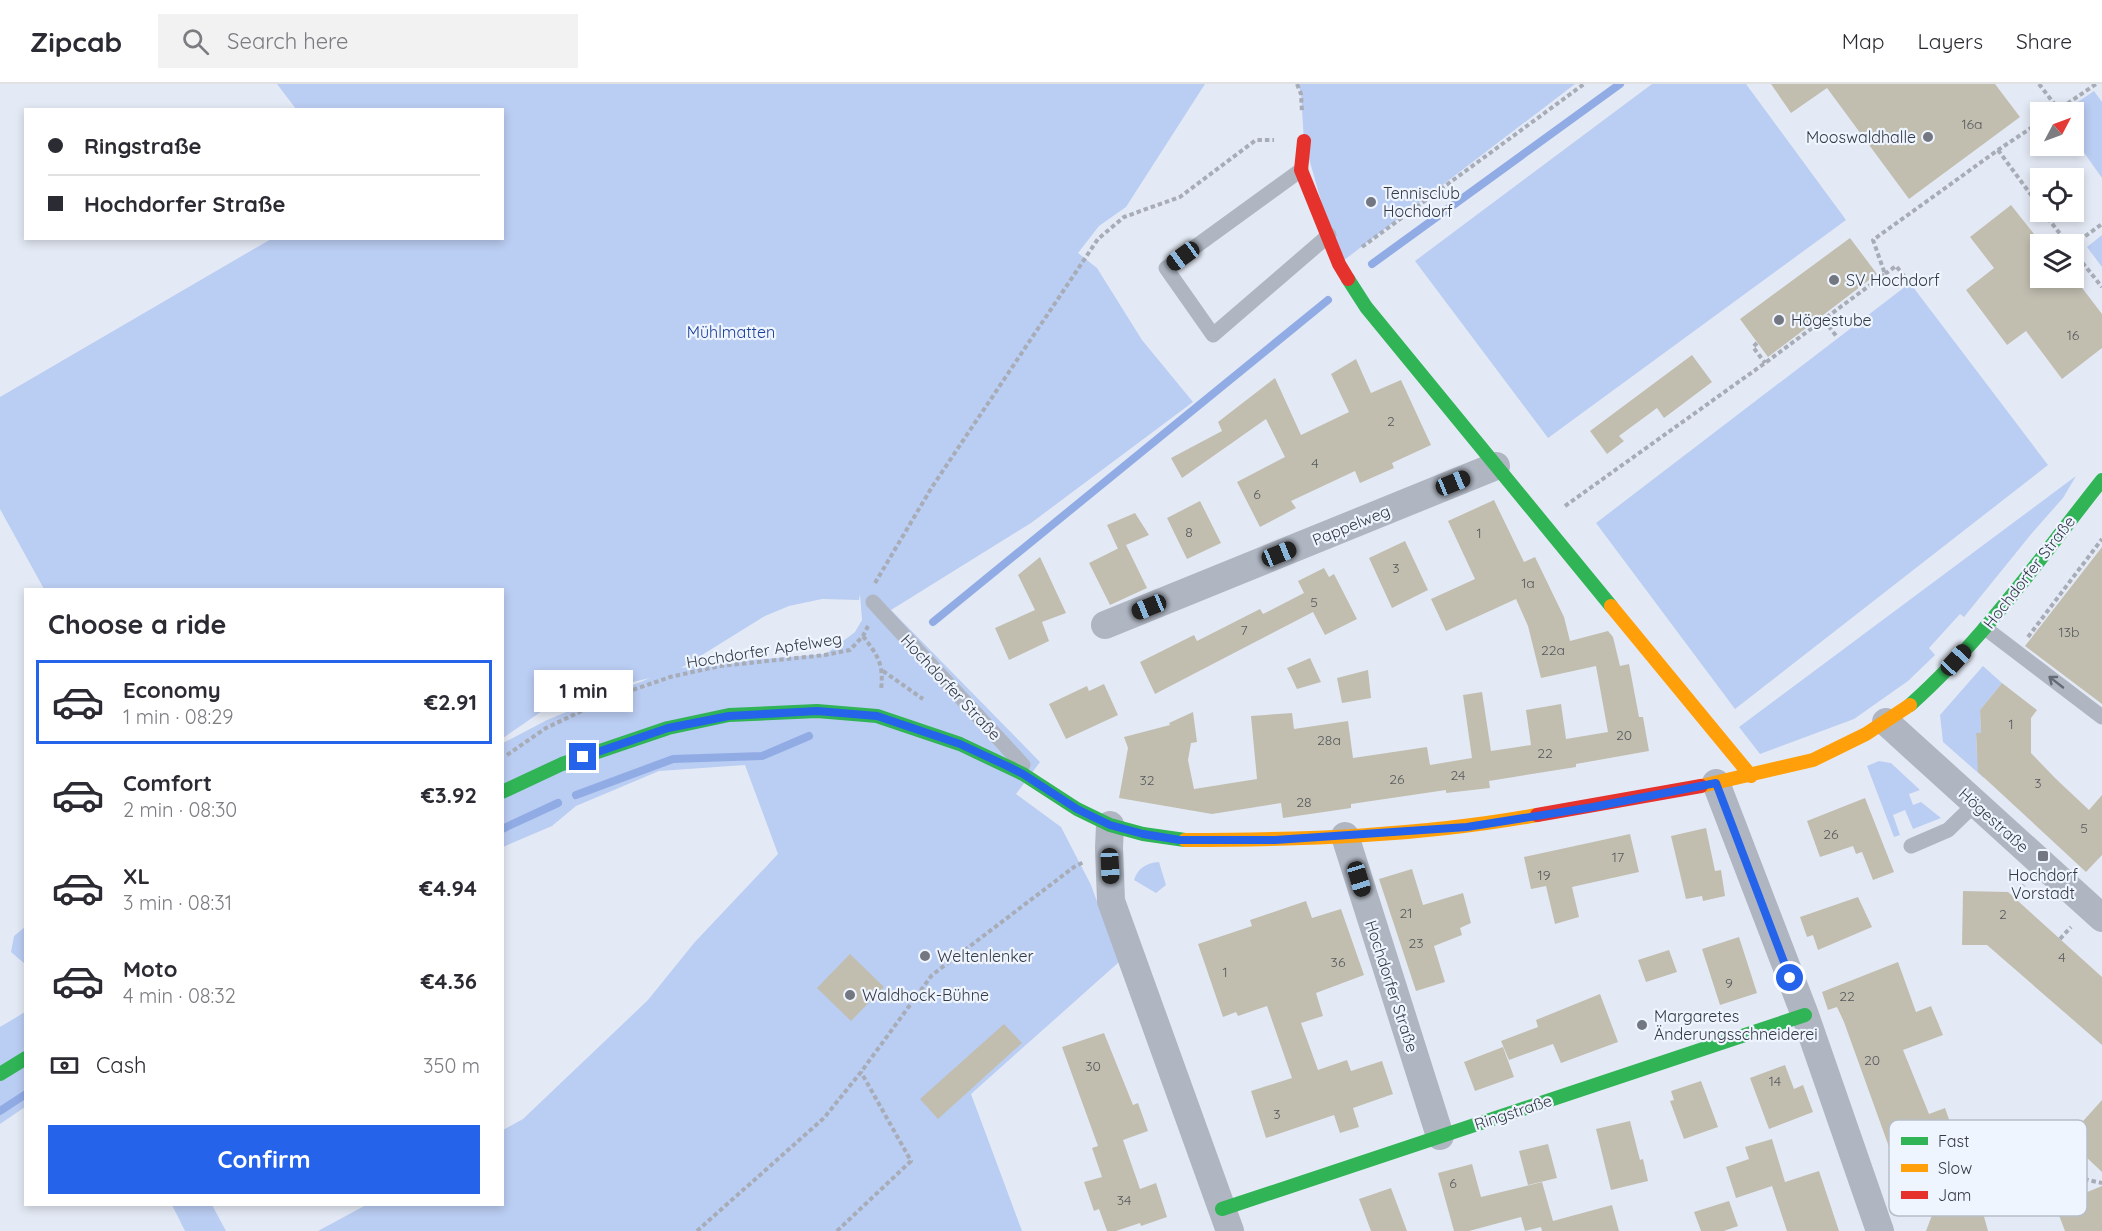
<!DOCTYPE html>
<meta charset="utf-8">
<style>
:root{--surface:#fff;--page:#f2f2f3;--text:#2b2b33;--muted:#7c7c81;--line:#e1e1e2;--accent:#2563eb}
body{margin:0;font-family:Quicksand,sans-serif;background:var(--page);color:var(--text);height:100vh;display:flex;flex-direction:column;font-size:22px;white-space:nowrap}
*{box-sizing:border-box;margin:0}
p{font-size:20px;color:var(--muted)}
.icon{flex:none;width:33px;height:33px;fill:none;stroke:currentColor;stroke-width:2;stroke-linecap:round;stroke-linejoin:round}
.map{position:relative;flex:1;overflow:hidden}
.panel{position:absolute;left:24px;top:504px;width:480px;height:618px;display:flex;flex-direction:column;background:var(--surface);border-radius:0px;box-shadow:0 3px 9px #0003}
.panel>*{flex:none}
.guide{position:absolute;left:24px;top:24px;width:480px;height:132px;border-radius:0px;box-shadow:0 3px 9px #0003;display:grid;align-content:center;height:132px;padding:0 24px;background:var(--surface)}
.needle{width:39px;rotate:49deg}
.controls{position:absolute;left:2030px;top:18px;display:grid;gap:12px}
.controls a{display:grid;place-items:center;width:54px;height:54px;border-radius:0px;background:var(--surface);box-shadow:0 3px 9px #0003;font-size:30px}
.end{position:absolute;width:27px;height:27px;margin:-14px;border:8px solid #2563eb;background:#fff;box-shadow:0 0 0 3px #fff}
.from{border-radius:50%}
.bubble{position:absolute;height:42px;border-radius:0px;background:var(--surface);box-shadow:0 3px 9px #0003;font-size:20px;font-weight:700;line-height:42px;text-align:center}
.car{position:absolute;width:18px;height:36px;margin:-18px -9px;border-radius:8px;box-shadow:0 0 4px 2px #0007;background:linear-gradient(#222 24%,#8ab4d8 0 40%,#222 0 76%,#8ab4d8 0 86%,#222 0)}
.guide b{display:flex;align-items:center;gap:21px;height:57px;font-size:22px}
.guide b+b{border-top:2px solid var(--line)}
.guide i{width:15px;height:15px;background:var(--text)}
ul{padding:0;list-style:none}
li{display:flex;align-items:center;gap:18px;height:84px;margin:0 12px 9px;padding:0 12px;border:3px solid transparent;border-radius:0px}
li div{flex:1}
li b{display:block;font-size:22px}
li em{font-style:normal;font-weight:700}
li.selected{border-color:var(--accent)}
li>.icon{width:54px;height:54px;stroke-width:1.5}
h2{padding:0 24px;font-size:27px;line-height:72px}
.pay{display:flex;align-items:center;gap:15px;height:66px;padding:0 24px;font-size:22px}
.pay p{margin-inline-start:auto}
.action{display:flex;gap:12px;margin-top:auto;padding:12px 24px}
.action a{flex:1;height:69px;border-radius:0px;background:var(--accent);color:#fff;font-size:24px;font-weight:700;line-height:69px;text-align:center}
header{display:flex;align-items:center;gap:36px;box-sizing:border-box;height:84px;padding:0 30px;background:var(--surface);border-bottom:2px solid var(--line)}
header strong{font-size:28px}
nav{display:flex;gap:33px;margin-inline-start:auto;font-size:21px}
.search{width:420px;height:54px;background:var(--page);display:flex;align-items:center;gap:15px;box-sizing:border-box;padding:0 21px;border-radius:0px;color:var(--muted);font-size:22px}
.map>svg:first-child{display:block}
.green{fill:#bacdf2;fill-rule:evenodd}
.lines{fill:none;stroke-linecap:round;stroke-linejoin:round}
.stream{stroke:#91ace5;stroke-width:8}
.building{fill:#c1beb0}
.path{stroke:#a7acb6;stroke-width:4;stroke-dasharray:4.5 3;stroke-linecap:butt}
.lane{stroke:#afb6c2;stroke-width:15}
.street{stroke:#afb6c2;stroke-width:28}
.fast{stroke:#30b455;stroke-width:14}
.slow{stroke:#ff9f0a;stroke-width:14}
.jam{stroke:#e5322d;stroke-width:14}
.oneway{stroke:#656b76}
.route{stroke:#2563eb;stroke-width:8}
.poi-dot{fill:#727781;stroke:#eff5ff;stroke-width:2}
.labels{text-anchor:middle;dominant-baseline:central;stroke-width:4.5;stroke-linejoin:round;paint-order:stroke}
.number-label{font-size:14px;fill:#575a5e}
.poi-label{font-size:16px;fill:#343943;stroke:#eff5ff;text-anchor:start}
.park-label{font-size:16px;fill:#1a3f97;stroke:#eff5ff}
.street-label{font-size:16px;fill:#343943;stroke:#eff5ff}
.key{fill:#eff5ff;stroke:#b7bdc7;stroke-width:1.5}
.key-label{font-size:16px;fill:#343943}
</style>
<header>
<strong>Zipcab</strong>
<div class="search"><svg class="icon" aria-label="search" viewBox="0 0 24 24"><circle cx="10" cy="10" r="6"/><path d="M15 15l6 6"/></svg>Search here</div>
<nav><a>Map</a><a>Layers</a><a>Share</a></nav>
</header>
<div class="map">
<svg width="2102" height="1147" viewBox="0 0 2102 1147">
<rect width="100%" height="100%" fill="#e4eaf5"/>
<!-- green -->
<path class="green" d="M277,0h928l-79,123 -27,19 -21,27 19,15 45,72 51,62 -162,121 -140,87 149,152 -24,32 45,33 30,58 28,77 -148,132 51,137h-704l48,-26 136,-1 1,-74 20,-11 125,-119 46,-57 84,-89 -33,-89 -86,6 -83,35 -24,20 -49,21v-104l44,-23 103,-42 -51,12 -51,17 -45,31 -1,-148 -458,-1 -44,-80v-112l271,-158 231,-1v-128l-206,-1zM860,510l2,26 -7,12 -29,22 -111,9 -34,5 84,-52 24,-10 33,-7 37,1z
M1298,0h277l-236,180 -35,-123 -3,-47z
M1652,0h94l100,136 -298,218 -133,-177z
M2094,7l8,11v76l-29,-41v-25h-10z
M2102,151v32l-15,-20z
M1910,199l138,182 -313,244 -139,-186z
M2076,392l-13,22 -31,35 -68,84 -4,-3 -31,34 6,7 -27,26 -54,38 -94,35 -21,-27z
M1983,582l19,17 -22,27 1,23h-5l1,23h5l2,22 -41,-36 -3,-27z
M1879,677l12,2 29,27 -11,4 4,11 8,-3 20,16 -28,11 -8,-19 -12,5 7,20 -6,2 -27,-71z
M1159,778l7,23 -10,8 -22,-13c4,-12 12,-17 25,-18z
M25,843v37l-14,-12 3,-16z
M25,928v95l-25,17v-97z
M172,1121h40l14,26h-41z"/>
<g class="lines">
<!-- stream -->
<path class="stream" d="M1372,180l248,-180
M933,538l395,-322
M576,711l97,-36 89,-3 47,-20
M502,745l56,-26
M0,1027l26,-17"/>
</g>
<!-- building -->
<path class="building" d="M1771,0h224l25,33 -111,82 -82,-111 -36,25z
M2011,121l31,39h-2v34h27l6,7v-9l29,38v34l-40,31 -36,-48 -19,14 -41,-55 28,-22 -24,-31z
M1850,154l27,36 -109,83 -28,-38z
M1692,271l20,27 -48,36 -7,-10 -38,28 5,5 -17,13 -17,-23z
M1356,275l15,34 30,-13 30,65 -39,18 2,5 -34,15 -5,-12 -64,30 5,7 -36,19 -23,-45 48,-25 -19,-38 -84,59 -11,-20 51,-27 -4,-9 57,-44 26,57 48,-23 -18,-38z
M1494,416l30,62 11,-5 29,60 6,24 38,-10 5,6 7,29 9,-2 10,53h4l6,34 -73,13v3l-87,14 1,7 -44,5v-3l-95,14v4l-68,10 -2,-15 -69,11 -93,-16 9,-50 -4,-11 46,-12 -1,-2 24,-11 4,30 -6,1 -3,17 6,29 63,-10 -6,-63 41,-3 2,16 54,-8 5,37 74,-11 3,18 42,-7 -9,-63 19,-3 9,59 40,-6 -5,-35 35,-6 5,35 42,-7 -12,-66 -55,12 -13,-52 -12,-27 -70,32 -15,-32 44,-20 -27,-58z
M1200,417l21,42 -34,16 -20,-41z
M1135,429l14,22 -23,10 21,43 -37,17 -21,-42 30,-15 -1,1 -11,-24z
M1405,457l23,49 -36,18 -23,-50z
M2102,463v157l-77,-58z
M1040,473l26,56 -24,9 7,19 -40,19 -14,-32 40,-18 -17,-35z
M1324,484l5,9 5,-3 23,45 -32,16 -12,-23 -158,82 -15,-32 54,-27 3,6 63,-32 3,5 41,-21 -6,-12z
M1310,574l11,24 -24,7 -10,-21z
M1368,586l3,28 -29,5 -5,-25z
M2002,599l35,27 -6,8v35l24,25 34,32 13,-15v60l-16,17 -108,-100 -2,-39h5l-1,-23z
M1104,600l14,31 -52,24 -17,-35 38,-18 2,5z
M1865,714l29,74 -21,8 -11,-28 -6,2 -3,-8 -33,11 -13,-36z
M1706,744l9,43 6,-1 4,26 -22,5 -1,-5 -16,3 -15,-63z
M1630,750l9,38 -67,15 7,30 -24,7 -9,-38 -15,3 -7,-32z
M1412,785l11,36 40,-12 8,30 -11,5 2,7 -28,11 11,36 -29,9 -37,-112z
M1963,807l45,1 94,85v68l-115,-100h-25z
M1858,813l14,30 -54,23 -5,-15 -6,2 -7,-20z
M1306,817l6,17 29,-9 23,66 -48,18 7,23 -22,7 17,47 29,-10 4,11 31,-10 11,33 -40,14 6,19 -19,6 -6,-18 -68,23 -15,-47 41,-13 -25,-72 -29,10 -2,-4 -13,5 -25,-73 54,-18 -2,-6z
M1739,853l18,56 -37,12 -18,-56z
M1669,866l8,22 -31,10 -8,-22z
M850,870l34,33 -33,34 -34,-33z
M1898,878l18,50 15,-6 12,29 -40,15 26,64 16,-6 33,94h2l8,29h-62l8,-21 22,-6 -22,-60 -41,14 -49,-136 -7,-15 -9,3 -6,-18z
M1600,910l18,48 -57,21 -8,-19 -44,16 -8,-19 37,-14 -2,-7z
M1004,940l18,19 -84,76 -18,-20z
M1104,949l29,72 5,-2 10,28 -25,9 17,49 16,-6 11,34 -26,9 -1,-3 -24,8h-9l-8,-22 -5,2 -10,-29 18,-5 -10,-29 6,-2 -36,-99z
M1503,963l11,30 -39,14 -11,-29z
M1785,981l9,24 9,-4 10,27 -44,17 -19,-51z
M1701,997l17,46 -34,12 -14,-38 4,-1 -3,-9z
M2102,1016v72l-35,-33z
M1630,1037l10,39 3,-1 5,22 -37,9 -15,-61z
M1772,1055l13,43 34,-11 20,60h-52l-15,-45 -36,12 -10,-31 23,-8 -4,-12z
M1548,1060l9,34 -29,7 -9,-34z
M1472,1080l9,33 61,-15 11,39 59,-16 7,26h-77l-1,-4 -16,4 -4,-14 -52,14h-15l-16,-58z
M2102,1102v45h-37l-10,-26z
M1391,1104l16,43h-36l-12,-32z
M1729,1117l9,25 -14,5h-23l-7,-19z"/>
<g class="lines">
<!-- path -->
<path class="path" d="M1297,0l4,10 1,19
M2039,0l20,26
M2055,28l41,-28
M1998,66l42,57
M2043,128l25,32
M2073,161l29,-21
M1362,163l222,-163
M2073,167l29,36
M1885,190l11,-8 12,15
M1824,236l13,17
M1757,259l-4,4 12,16
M1565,422l200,-143 120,-89 -12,-34 125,-90 42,-28
M875,499l57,-96 166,-248 26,-22 56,-20 76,-57h18
M863,552c15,20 21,28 18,54
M2028,553l74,-98
M883,587l40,28
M507,671l39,-27 61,-29 63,-22 50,-11 105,-11 25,-5 13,-14 5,-10
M2014,813l10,-12
M2060,855l11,-12
M1895,1110l115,-31 92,20
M697,1147l127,-113 37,-46 71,-97 142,-108 10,-5
M837,1147l74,-70 -50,-89"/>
<!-- lane -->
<path class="lane" d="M1301,86l-135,98 47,67 116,-100
M873,518l150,163
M1985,544l117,89
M1911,762l37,-16 27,-26"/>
<!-- street -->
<path class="street" d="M1105,541l391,-159
M1886,638l216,196
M1716,699l89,232 75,216
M1110,741l-1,23 2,53 119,330
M1345,752l95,300"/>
<!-- fast -->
<path class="fast" d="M1348,195l18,28 245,299
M1910,621c74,-66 131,-148 192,-225
M502,708l60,-28 106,-36 61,-13 88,-4 60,5 83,28 63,30 54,35 33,16 33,9 42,6
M0,990l26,-16
M1222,1125l583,-194"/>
<!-- slow -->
<path class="slow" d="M1611,522l140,170
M1701,702l112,-26 53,-26 44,-29
M1185,756c117,0 236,-4 352,-25"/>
<!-- jam -->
<path class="jam" d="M1304,57l-3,29 38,94 9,15
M1537,731l164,-29"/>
</g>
<!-- one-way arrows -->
<defs><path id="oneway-shaft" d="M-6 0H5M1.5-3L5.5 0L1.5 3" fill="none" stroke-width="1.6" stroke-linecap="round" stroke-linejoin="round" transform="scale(1.5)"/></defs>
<use class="oneway" href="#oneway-shaft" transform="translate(2056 598) rotate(-142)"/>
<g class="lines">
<!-- route -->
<path class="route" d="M583,673l85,-29 61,-12 88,-5 60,5 83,28 45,21 18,9 54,35 33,16 33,9 37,6h95l192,-13 126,-20 123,-24 74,195"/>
</g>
<!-- markers -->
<g class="poi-dot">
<circle cx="1928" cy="53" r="6"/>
<circle cx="1371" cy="118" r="6"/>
<circle cx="1834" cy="196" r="6"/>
<circle cx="1779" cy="236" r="6"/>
<rect x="2037" y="766" width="12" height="12" rx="3"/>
<circle cx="925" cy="872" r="6"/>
<circle cx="850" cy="911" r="6"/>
<circle cx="1642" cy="941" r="6"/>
</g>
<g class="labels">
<!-- number labels -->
<g class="number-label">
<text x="1972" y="40">16a</text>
<text x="2073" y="251">16</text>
<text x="1391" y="337">2</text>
<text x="1315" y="379">4</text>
<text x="1257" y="410">6</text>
<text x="1189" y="448">8</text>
<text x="1479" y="449">1</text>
<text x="1396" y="484">3</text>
<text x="1528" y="499">1a</text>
<text x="1314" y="518">5</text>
<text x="1244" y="546">7</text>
<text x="2069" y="548">13b</text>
<text x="1553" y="566">22a</text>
<text x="2011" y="640">1</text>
<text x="1624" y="651">20</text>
<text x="1329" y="656">28a</text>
<text x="1545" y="669">22</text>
<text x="1458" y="691">24</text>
<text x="1397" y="695">26</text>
<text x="1147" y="696">32</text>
<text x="2038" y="699">3</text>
<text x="1304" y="718">28</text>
<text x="2084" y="744">5</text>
<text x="1831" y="750">26</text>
<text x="1618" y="773">17</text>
<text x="1544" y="791">19</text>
<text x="1406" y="829">21</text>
<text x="2003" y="830">2</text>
<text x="1416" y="859">23</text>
<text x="2062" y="873">4</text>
<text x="1338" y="878">36</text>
<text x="1225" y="888">1</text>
<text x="1729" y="899">9</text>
<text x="1847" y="912">22</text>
<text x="1872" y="976">20</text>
<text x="1093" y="982">30</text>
<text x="1775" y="997">14</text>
<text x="1277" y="1030">3</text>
<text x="1453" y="1099">6</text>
<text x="1124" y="1116">34</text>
</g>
<!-- poi labels -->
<g class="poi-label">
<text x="1916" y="53" text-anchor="end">Mooswaldhalle</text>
<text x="1383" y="109">Tennisclub<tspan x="1383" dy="18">Hochdorf</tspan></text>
<text x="1846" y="196">SV Hochdorf</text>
<text x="1791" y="236">Högestube</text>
<text x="2043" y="791" text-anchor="middle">Hochdorf<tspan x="2043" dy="18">Vorstadt</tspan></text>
<text x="937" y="872">Weltenlenker</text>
<text x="862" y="911">Waldhock-Bühne</text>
<text x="1654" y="932">Margaretes<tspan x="1654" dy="18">Änderungsschneiderei</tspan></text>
</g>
<!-- park labels -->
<g class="park-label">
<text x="731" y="248">Mühlmatten</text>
</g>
<!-- street labels -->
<g class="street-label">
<text transform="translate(1351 441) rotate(-22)">Pappelweg</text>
<text transform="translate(2029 488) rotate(-52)">Hochdorfer Straße</text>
<text transform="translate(764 566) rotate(-9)">Hochdorfer Apfelweg</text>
<text transform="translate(951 603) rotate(47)">Hochdorfer Straße</text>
<text transform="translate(1994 736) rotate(42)">Högestraße</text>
<text transform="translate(1392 902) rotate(72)">Hochdorfer Straße</text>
<text transform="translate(1513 1028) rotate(-18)">Ringstraße</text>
</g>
</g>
<!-- legend -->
<rect x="1889" y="1036" width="198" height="96" rx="9" class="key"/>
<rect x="1901" y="1053" width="27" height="8" fill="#30b455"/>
<rect x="1901" y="1080" width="27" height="8" fill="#ff9f0a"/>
<rect x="1901" y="1107" width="27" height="8" fill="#e5322d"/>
<g class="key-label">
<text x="1938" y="1063">Fast</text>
<text x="1938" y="1090">Slow</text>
<text x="1938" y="1117">Jam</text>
</g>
</svg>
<div class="controls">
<a><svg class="needle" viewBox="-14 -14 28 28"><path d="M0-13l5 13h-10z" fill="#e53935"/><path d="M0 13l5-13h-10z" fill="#7c7c81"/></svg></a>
<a><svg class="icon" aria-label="locate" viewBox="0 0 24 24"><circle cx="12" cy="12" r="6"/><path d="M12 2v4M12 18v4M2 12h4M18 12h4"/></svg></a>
<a><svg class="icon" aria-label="layers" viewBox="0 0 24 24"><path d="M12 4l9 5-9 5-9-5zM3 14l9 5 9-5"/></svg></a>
</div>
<i class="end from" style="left:1790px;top:894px"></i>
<i class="end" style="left:583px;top:673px"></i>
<div class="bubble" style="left:534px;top:586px;width:99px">1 min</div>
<i class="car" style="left:1183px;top:172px;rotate:234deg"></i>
<i class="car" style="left:1453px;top:399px;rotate:68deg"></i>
<i class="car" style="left:1279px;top:470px;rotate:68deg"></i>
<i class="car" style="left:1149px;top:523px;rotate:248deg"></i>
<i class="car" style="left:1956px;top:576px;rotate:43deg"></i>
<i class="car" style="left:1110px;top:782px;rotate:177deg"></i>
<i class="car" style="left:1359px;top:795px;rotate:163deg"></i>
<div class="guide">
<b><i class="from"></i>Ringstraße</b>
<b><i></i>Hochdorfer Straße</b>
</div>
<section class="panel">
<h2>Choose a ride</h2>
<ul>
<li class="selected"><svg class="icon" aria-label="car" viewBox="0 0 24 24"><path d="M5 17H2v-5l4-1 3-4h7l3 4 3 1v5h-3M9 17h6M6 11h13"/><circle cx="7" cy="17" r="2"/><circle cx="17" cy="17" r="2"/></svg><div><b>Economy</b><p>1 min · 08:29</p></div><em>€2.91</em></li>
<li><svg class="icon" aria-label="car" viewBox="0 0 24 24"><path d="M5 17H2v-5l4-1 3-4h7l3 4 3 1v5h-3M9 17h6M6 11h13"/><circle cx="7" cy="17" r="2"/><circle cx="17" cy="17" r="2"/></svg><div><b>Comfort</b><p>2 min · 08:30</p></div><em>€3.92</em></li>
<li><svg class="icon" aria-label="car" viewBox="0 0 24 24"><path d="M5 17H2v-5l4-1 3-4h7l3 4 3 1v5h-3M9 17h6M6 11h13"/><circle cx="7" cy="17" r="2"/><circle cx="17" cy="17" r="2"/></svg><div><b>XL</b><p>3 min · 08:31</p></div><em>€4.94</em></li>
<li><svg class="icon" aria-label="car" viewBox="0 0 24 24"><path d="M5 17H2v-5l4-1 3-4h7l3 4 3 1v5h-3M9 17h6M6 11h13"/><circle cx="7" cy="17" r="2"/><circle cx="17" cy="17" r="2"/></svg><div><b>Moto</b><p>4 min · 08:32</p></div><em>€4.36</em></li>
</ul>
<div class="pay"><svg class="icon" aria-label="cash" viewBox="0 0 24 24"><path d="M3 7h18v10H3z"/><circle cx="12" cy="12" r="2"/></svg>Cash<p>350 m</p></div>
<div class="action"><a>Confirm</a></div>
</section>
</div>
